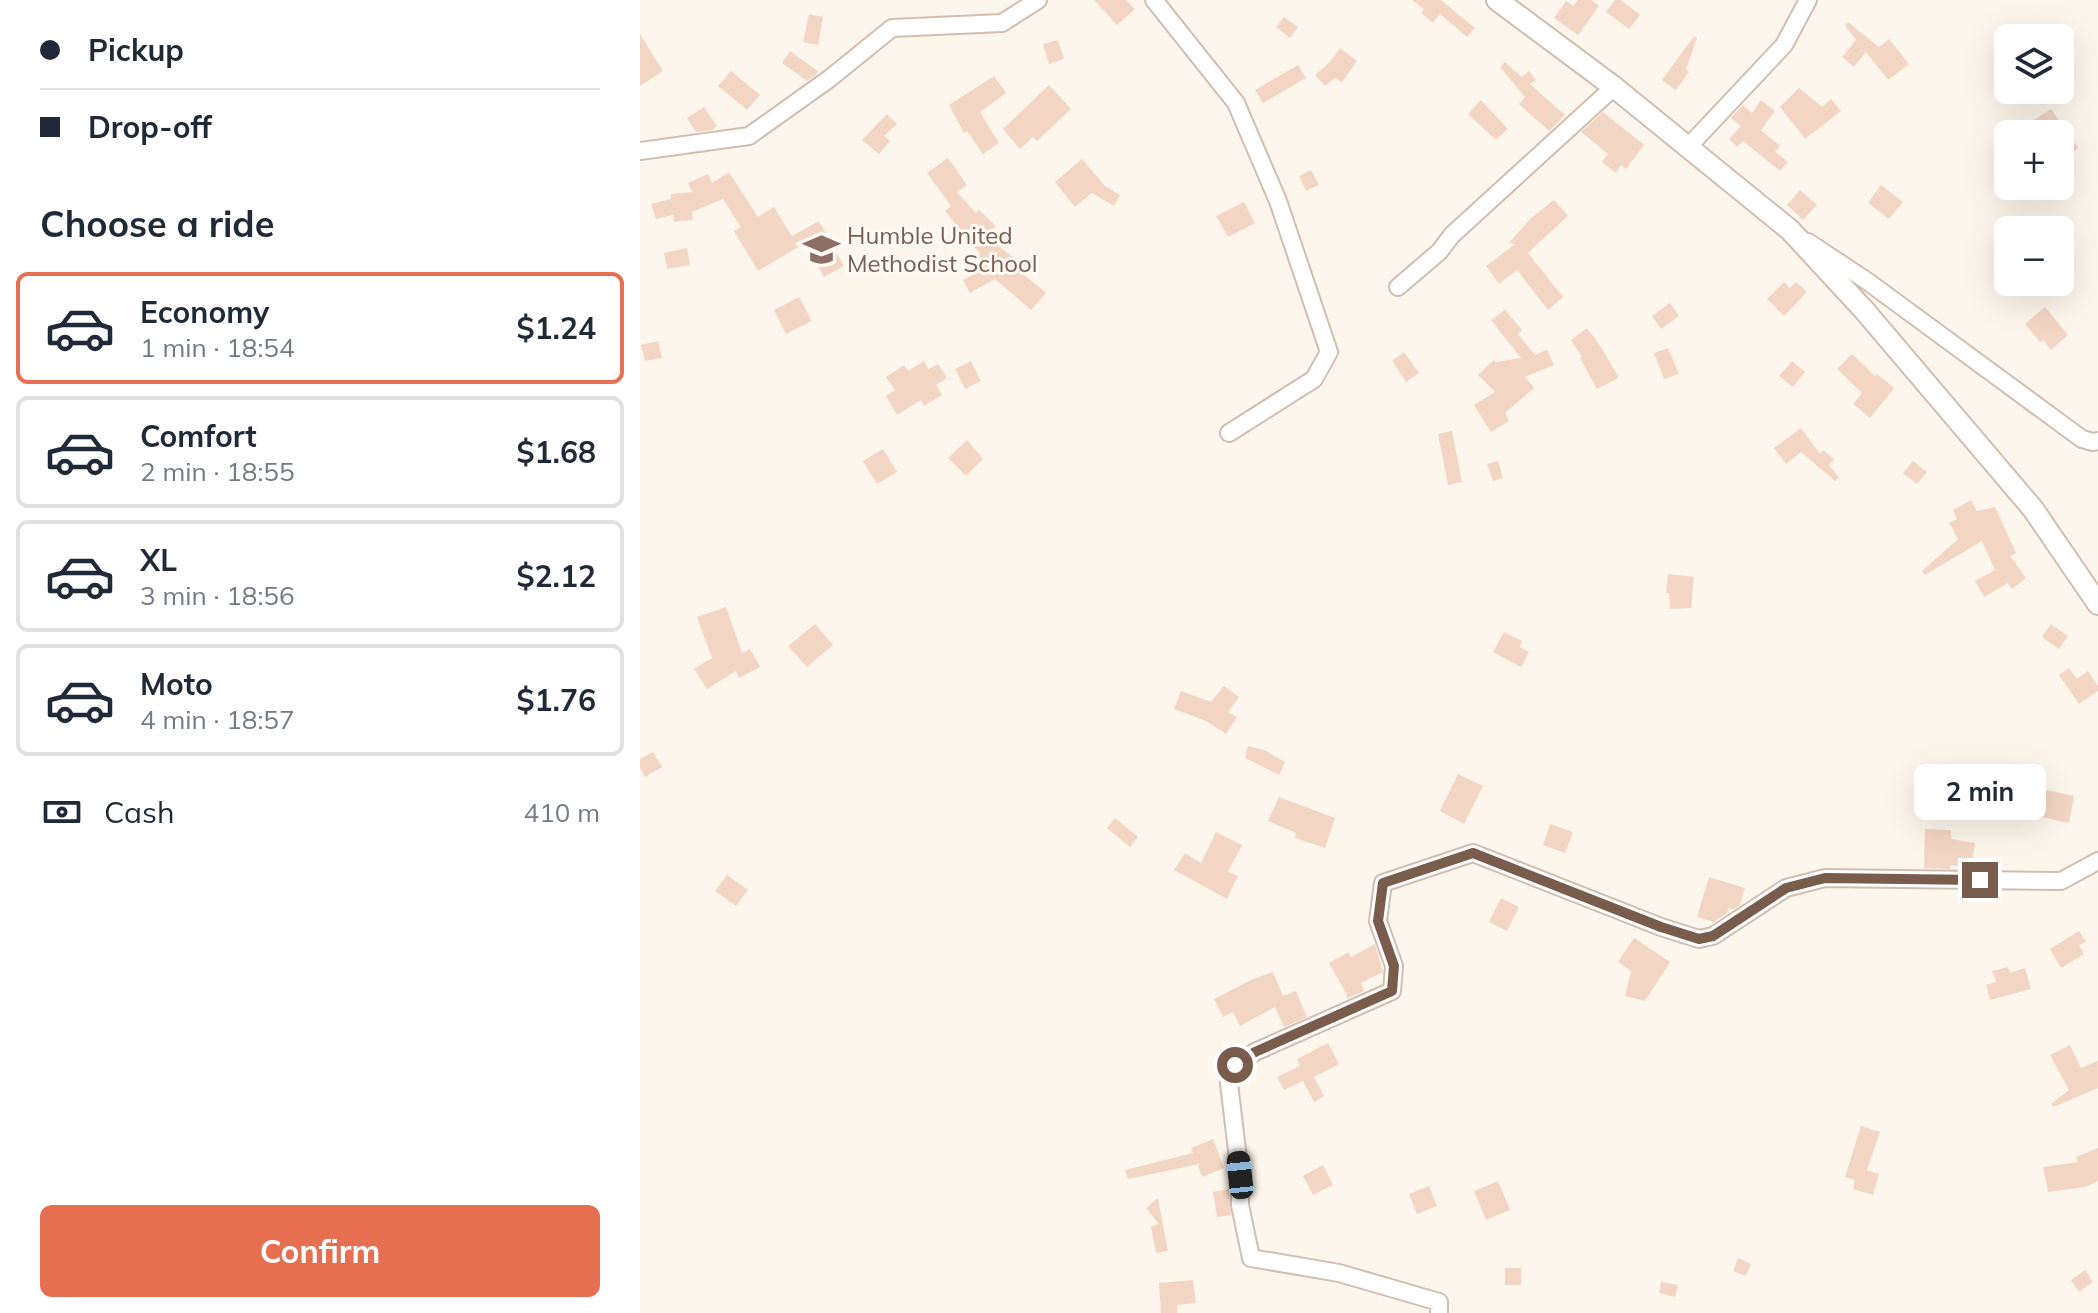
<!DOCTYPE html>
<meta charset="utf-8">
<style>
:root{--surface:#fff;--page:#f6f6f7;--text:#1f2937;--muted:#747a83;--line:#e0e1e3;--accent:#e76f51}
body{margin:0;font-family:Mulish,sans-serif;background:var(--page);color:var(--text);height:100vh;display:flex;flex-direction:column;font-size:30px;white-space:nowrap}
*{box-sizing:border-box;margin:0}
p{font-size:26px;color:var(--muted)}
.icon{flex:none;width:44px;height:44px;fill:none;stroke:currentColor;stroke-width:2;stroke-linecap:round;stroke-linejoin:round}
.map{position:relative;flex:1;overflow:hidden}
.drawer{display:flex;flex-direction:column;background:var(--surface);width:640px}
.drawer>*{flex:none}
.guide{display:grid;align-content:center;height:176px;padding:0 40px;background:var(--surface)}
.buttons{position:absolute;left:1354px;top:24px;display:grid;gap:16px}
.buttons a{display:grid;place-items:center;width:80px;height:80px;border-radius:12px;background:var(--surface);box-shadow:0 8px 32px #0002;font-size:40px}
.end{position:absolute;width:36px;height:36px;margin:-18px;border:10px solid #7a5c4d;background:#fff;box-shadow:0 0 0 4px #fff}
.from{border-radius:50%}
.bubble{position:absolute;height:56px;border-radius:12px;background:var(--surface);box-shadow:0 8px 32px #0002;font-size:26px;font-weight:700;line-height:56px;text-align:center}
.car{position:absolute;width:24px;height:48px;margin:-24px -12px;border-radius:10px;box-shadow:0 0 6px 2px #0007;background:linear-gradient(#222 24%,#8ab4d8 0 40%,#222 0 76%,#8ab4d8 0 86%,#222 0)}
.guide b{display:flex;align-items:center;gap:28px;height:76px;font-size:30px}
.guide b+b{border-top:2px solid var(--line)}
.guide i{width:20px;height:20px;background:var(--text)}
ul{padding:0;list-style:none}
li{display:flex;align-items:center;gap:24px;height:112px;margin:0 16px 12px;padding:0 24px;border:4px solid var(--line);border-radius:12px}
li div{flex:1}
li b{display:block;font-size:30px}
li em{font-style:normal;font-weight:700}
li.selected{border-color:var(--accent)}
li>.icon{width:72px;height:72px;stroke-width:1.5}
h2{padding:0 40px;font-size:36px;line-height:96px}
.pay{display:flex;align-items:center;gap:20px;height:88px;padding:0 40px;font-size:30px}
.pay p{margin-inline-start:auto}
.primary-button{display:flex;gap:16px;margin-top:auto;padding:16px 40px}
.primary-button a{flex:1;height:92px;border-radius:12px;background:var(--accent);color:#fff;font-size:32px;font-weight:700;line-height:92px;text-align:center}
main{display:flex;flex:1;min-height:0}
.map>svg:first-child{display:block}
.building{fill:#f3d5c3}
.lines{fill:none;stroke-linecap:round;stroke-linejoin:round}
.minor-casing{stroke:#d1beb0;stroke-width:20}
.tertiary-casing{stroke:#d1beb0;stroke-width:24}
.minor{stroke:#fff;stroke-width:16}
.tertiary{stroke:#fff;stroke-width:20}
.route{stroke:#7a5c4d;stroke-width:10}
.labels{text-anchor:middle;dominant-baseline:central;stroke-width:6;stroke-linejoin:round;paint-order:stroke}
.education-label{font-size:24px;fill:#785e54;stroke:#fffaf3;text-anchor:start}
</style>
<main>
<section class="drawer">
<div class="guide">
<b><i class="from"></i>Pickup</b>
<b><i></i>Drop-off</b>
</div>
<h2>Choose a ride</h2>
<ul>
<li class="selected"><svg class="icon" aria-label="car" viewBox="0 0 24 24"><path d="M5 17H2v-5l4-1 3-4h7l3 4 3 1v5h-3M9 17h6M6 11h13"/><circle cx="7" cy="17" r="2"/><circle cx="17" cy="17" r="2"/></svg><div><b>Economy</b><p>1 min · 18:54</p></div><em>$1.24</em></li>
<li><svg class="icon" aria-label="car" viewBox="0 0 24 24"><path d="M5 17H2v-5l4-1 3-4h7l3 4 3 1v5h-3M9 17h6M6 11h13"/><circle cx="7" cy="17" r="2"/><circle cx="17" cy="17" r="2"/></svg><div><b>Comfort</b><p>2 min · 18:55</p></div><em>$1.68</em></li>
<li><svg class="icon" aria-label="car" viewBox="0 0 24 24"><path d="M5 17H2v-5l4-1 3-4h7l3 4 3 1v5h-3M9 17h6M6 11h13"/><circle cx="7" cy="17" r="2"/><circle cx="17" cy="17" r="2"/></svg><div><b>XL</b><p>3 min · 18:56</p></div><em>$2.12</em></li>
<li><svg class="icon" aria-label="car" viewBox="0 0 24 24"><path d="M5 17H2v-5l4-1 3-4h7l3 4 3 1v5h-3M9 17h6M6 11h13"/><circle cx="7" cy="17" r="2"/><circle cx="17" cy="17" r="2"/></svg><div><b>Moto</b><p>4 min · 18:57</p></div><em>$1.76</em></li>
</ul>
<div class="pay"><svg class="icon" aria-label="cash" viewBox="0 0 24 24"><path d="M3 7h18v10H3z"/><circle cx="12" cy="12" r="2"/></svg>Cash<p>410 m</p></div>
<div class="primary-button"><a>Confirm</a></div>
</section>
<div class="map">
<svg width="1458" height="1313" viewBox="0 0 1458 1313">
<rect width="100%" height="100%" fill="#fdf6ec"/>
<!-- building -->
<path class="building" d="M454,0h32l9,9 -18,16z
M772,0h29l34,28 -8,9 -27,-23 -7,9 -12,-10 3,-4z
M938,0h13l8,6 -21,29 -24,-17 12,-17 7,5z
M975,0h6l19,15 -11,14 -23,-17z
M169,14l14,3 -5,28 -15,-3z
M644,17l14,10 -8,11 -14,-11z
M1208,22l31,25 10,-8 20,25 -21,16 -22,-28 -12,15 -12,-10 14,-17 -11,-14z
M0,34l23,37 -23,15z
M1054,36l3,2 -11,31 3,3 -13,18 -14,-10z
M418,40l6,19 -15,5 -6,-20z
M700,48l17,13 -15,21 -7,-4 -10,8 -10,-11 15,-13z
M150,51l28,20 -3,5 -8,5 -25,-18z
M865,62l17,15 7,-6 7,9 -6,4 35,31 -16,16 -30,-27 6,-7 -25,-30z
M658,65l8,13 -43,25 -8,-13z
M91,71l29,24 -13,15 -29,-24z
M354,76l12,17 -26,19 19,31 -16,11 -16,-23 -3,2 -15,-28z
M409,85l22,24 -34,32 -4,-4 -13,12 -17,-20z
M1159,88l23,19 9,-8 10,12 -36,28 -25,-32z
M841,100l27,29 -12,11 -28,-26z
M1121,100l14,11 -14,19 19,16 -5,6 13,10 -8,9 -37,-30 -6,6 -8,-8 12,-13 -10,-8 12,-13 9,8z
M64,107l13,19 -5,4 -16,2 -9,-14z
M1411,109l27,39 -18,12v-26h-22l-7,-12z
M963,112l41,33 -18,24 -5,-4 -5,8 -14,-11 6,-8 -27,-22z
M247,114l10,10 -13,12 6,5 -11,13 -17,-14z
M308,158l19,27 -10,7 19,21 3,-3 17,16 -10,10 28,22 -4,5 36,30 -15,17 -36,-31 -25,14 -7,-13 21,-11 -10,-8 6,-8 -22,-22 2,-2 -15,-18 6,-5 -24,-33z
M442,159l23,27 15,9 -6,11 -22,-13 -17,14 -20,-25z
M671,170l8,15 -13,6 -7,-15z
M89,172l29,45 16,-10 18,29 27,-15 25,45 -20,11 -19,-34 -47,28 -24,-40 7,-4 -18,-28 -31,13 1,8 -19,2 -1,-7 -17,4 -5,-15 20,-5v-5l21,-2 -4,-9 20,-9 4,9z
M1241,185l22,17 -14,17 -21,-16z
M1160,190l17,15 -14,15 -16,-15z
M914,200l14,16 -40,37 35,44 -15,13 -31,-40 -18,14 -13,-18 28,-21 -4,-3 20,-23z
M604,202l11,21 -27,14 -12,-21z
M47,248l3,17 -23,4 -3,-16z
M1144,282l6,6 6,-6 11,10 -23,24 -17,-17z
M159,297l13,24 -26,13 -12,-24z
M1030,303l9,13 -18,13 -9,-13z
M1405,307l23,28 -17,15 -8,-10 -3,2 -15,-18z
M865,310l17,20 -4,4 17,21 12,-5 7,15 -29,12 9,11 -29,25 4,8 -18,11 -17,-27 21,-13 -17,-17 16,-15 2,2 25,-4 -30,-38z
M947,328l14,19 18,31 -22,11 -17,-31 2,-1 -11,-17z
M18,341l4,17 -17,3 -4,-16z
M1028,348l11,26 -15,5 -10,-26z
M764,352l15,21 -13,9 -14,-21z
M1212,354l23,22 2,-2 17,14 -24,30 -17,-14 9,-11 -25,-24z
M284,361l4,8 10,-5 9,14 -11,7 6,10 -18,11 -3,-6 -24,15 -11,-19 9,-6 -9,-13 18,-12 4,6z
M331,361l10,20 -16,8 -10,-20z
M1152,361l13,11 -12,15 -14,-11z
M1161,428l19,26 3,-4 11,9 -5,6 10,13 -4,3 -34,-29 -15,12 -12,-16z
M812,431l10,51 -14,3 -10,-51z
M327,440l16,19 -17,17 -18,-18z
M243,449l14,23 -20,12 -14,-23z
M858,461l5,17 -10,3 -6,-17z
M1273,461l14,11 -10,12 -14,-11z
M1331,500l6,11 18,-4 21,46 -6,3 16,22 -14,11 -4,-6 -24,14 -9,-16 20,-11 -13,-29 -57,34 -3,-4 36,-32 -9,-16 8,-4 -4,-9z
M1028,574l26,3 -3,31 -21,1 -1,-16h-3z
M86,607l16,46 8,-4 10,18 -21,11 -3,-7 -29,18 -13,-20 18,-11 -15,-41z
M175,624l18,21 -26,22 -19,-21z
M1411,624l17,12 -9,13 -17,-12z
M864,632l18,9 -2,6 9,5 -8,15 -28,-15z
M1429,668l8,11 11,-8 10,15v5l-19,13 -20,-29z
M584,686l15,11 -11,15 9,5 -11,17 -20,-13 -32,-12 7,-18 30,11z
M608,746l16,4 21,12 -6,13 -34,-17z
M13,752l9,15 -17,10 -5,-9v-9z
M818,774l25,12 -19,38 -24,-13z
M1406,790l28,6 -5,27 -28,-6z
M639,797l56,21 -10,30 -30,-10 1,-5 -28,-12z
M475,818l23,19 -8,10 -23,-19z
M910,824l23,8 -8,21 -22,-8z
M1285,829l26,1v9l24,4 -4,25 -21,-3v4l-26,-1z
M576,832l26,13 -14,27 10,4 -11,23 -53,-29 11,-17 16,10z
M87,875l21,15 -12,16 -21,-15z
M1069,877l36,11 -5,17 -7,5 -4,-2 -2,5 -13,9 -17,-5z
M861,898l18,9 -12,24 -18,-9z
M1439,931l7,11 -7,3 5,9 -23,14 -11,-19z
M994,938l36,24 -25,39 -20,-5 6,-25 -13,-9z
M735,944l8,28 -22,11 3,8 -18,8 1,-4 -18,-32 20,-11 2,5z
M1368,967l2,6 15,-5 6,21 -41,11 -4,-15 10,-3 -4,-11z
M633,972l10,24 13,-5 11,26 -23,10 -9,-20 -35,19 -7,-14 -10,5 -9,-18 37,-19z
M688,1043l11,21 -25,13 10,19 -10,6 -11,-21 -19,9 -7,-13 23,-11 -3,-7z
M1430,1045l11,23 17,-7v27l-45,19 -2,-3 18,-14 -19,-35z
M1221,1126l19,6 -13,38 12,4 -6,21 -20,-6 2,-9 -10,-3z
M573,1139l11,29 -22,9 -4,-11 2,-2 -72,15 -3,-9 68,-17 -2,-5z
M1458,1148v33l-13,6 -37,5 -5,-25 35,-5 -2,-5z
M683,1165l10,20 -20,10 -10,-19z
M858,1181l12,29 -24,10 -12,-29z
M789,1186l8,20 -20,8 -8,-20z
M589,1189l2,26 -14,2 -4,-25z
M518,1198l10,53 -12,2 -5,-27 8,-2 -13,-16z
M1098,1258l13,6 -5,12 -13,-5z
M865,1268h16v17h-16z
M1445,1270l8,12 -14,10 -8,-12z
M553,1280l3,23 -19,2v8h-16l-2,-30z
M1021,1282l17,3 -3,12 -16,-4z"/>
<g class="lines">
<defs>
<path id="minor" d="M514,0l82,103 42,98 51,151 -15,27 -85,54
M1049,146l95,-101 24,-45
M0,151l109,-15 80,-57 63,-51 110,-5 36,-23
M1168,242l59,39 215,158 11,3 5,-1
M758,287l41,-35 13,-17 162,-148
M799,1313v-11l-100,-29 -88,-15 -11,-53v-30l-12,-100 7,-10 20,-13 137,-61 2,-25 -16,-45 5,-38 90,-30 188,74 38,12 14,-3 73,-48 39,-10 236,3 37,-20"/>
<path id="tertiary" d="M857,0l117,87 176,143 74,80 169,199 65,95"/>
</defs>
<!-- minor casing -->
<use href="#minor" class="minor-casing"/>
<!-- tertiary casing -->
<use href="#tertiary" class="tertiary-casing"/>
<!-- minor -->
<use href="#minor" class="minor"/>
<!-- tertiary -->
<use href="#tertiary" class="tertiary"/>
</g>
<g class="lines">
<!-- route -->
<path class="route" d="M595,1065l20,-13 137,-61 2,-25 -16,-45 5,-38 90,-30 188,74 38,12 14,-3 73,-48 39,-10 155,2"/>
</g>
<!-- icons -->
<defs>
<symbol id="school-bare" viewBox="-9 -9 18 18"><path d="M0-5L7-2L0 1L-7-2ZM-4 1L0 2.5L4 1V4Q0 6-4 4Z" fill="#8d6e63" stroke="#fffaf3" stroke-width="2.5" paint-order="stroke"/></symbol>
</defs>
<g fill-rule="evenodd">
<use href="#school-bare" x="156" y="224" width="51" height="51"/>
</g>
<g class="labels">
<!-- education labels -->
<g class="education-label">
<text x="207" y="235">Humble United<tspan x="207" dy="28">Methodist School</tspan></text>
</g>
</g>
</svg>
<div class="buttons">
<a><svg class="icon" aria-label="layers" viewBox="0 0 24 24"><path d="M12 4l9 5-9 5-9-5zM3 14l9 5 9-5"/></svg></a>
<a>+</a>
<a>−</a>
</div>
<i class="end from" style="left:595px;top:1065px"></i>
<i class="end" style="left:1340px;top:880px"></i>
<div class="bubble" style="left:1274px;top:764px;width:132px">2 min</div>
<i class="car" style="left:600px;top:1175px;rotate:354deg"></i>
</div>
</main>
